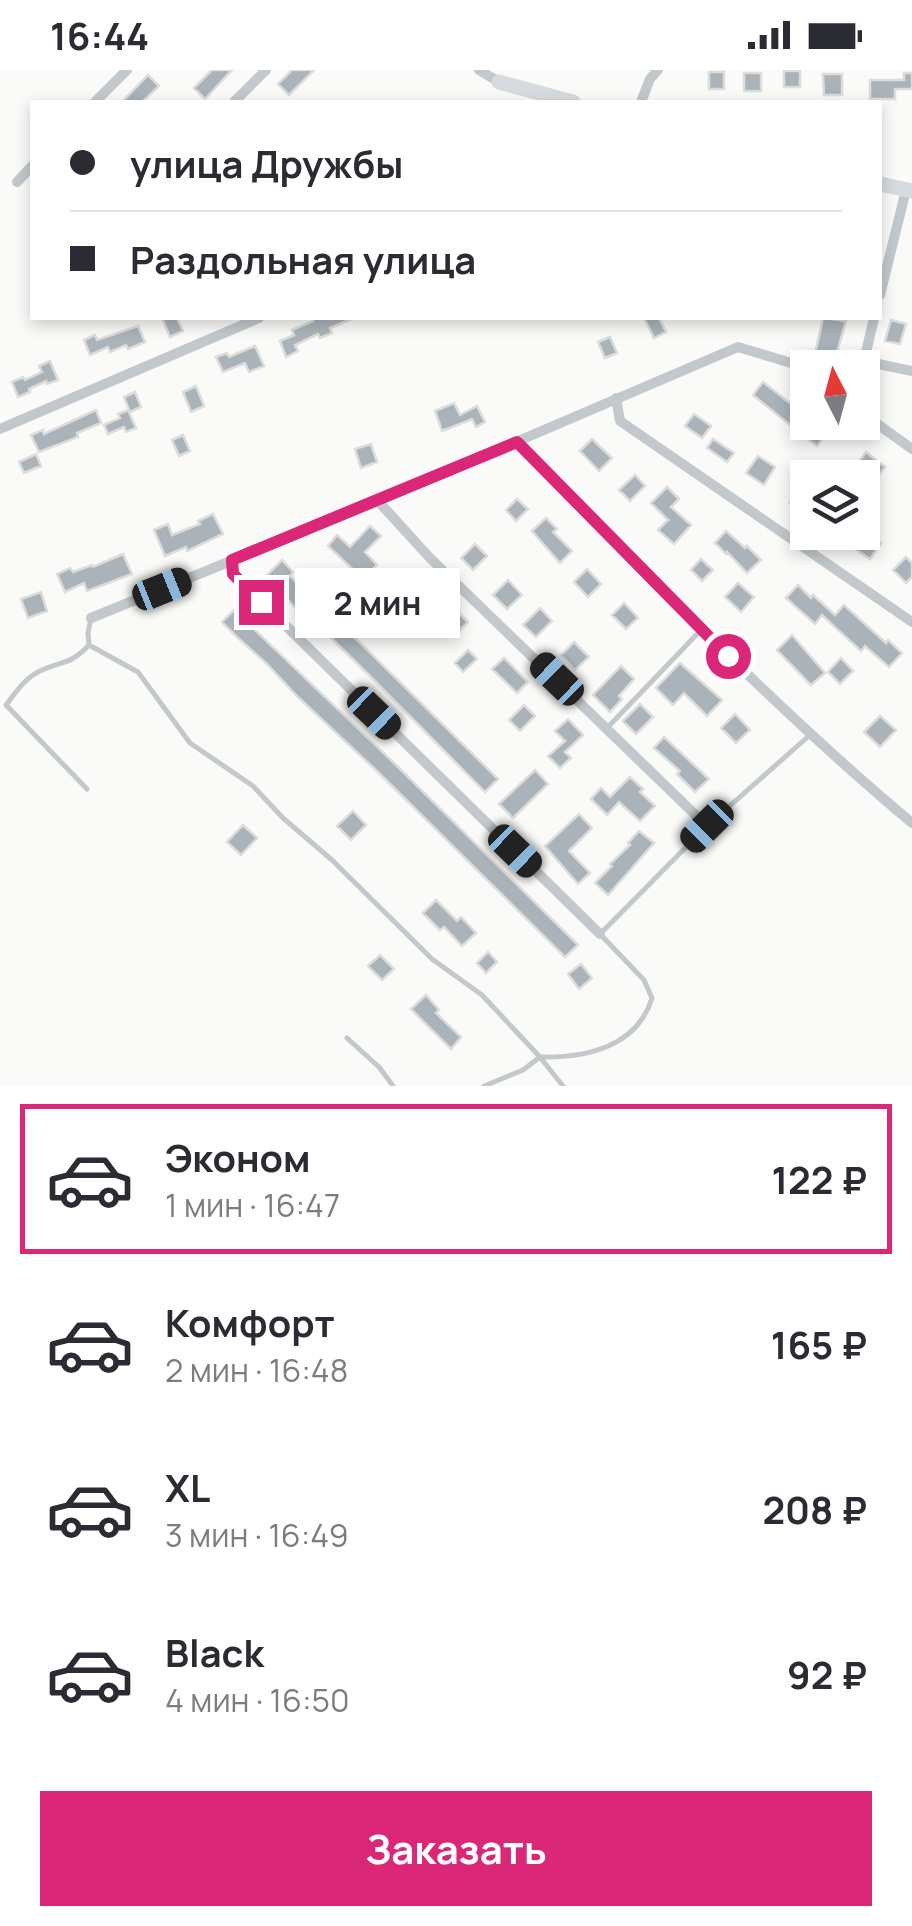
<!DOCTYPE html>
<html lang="ru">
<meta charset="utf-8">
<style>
:root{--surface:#fff;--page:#f2f2f3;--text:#2b2b33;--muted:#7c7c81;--line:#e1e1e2;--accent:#db2777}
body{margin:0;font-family:Manrope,sans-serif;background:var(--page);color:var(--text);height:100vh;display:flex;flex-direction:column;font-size:38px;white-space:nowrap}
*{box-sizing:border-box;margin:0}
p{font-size:32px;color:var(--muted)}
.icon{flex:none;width:55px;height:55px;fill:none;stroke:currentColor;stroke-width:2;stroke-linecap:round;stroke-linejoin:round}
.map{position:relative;height:1016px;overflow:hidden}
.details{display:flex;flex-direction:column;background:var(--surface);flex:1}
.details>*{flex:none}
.top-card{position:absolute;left:30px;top:30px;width:852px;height:220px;border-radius:0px;box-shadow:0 5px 15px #0003;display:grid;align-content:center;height:220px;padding:0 40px;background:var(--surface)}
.needle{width:65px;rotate:354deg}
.fabs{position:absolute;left:790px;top:280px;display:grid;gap:20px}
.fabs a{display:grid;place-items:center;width:90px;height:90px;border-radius:0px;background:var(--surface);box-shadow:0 5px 15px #0003;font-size:50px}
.end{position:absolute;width:45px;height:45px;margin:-22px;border:12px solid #db2777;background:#fff;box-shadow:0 0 0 5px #fff}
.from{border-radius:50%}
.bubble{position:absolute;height:70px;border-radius:0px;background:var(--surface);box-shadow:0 5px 15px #0003;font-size:32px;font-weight:700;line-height:70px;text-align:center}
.car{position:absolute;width:30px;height:60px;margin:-30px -15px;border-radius:12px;box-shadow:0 0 8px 2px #0007;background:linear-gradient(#222 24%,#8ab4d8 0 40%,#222 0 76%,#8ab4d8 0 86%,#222 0)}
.top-card b{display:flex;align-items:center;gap:35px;height:95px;font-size:38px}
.top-card b+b{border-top:2px solid var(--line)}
.top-card i{width:25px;height:25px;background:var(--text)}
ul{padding:18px 0 0;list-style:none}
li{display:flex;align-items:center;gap:30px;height:150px;margin:0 20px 15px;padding:0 20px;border:5px solid transparent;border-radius:0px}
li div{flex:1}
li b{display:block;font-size:38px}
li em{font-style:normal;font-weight:700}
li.active{border-color:var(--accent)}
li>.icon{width:90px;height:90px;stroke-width:1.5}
.button{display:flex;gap:20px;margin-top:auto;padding:20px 40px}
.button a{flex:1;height:115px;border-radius:0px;background:var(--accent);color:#fff;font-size:40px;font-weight:700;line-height:115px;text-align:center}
.status{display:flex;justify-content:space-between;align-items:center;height:70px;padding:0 50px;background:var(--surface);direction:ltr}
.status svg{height:28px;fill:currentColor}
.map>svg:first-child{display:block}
.building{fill:#aab3b9;stroke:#dcdcda;stroke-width:2.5}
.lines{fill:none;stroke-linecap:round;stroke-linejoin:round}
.lane{stroke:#c3c8cc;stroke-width:5}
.street{stroke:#c3c8cc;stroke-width:10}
.secondary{stroke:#d6dbdf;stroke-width:15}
.route{stroke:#db2777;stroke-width:12}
</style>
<div class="status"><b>16:44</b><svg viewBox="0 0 49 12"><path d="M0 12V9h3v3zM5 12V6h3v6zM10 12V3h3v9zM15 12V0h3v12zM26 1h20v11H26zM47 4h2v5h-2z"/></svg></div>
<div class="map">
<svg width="912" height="1016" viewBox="0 0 912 1016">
<rect width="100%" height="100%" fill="#fafaf8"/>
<!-- building -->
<path class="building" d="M212,0h20l-27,29 -11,-11z
M292,0h22l-25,25 -11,-11z
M784,1h16v16h-16z
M709,2h15v17h-15z
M744,3h17v18h-17z
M904,3h8v16h-17v10h-25v-19h34z
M823,4h19v21h-18z
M148,5l11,11 -17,16h-20z
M162,248h15l6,13 -13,6z
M311,248h43l-24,10 2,5 -12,5 -2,-4 -23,11 3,6 -12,6 -6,-16 14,-6 -2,-5 21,-9z
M644,248h15l7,14 -12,6z
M823,248l23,3 -11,38 -20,-5z
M891,250l15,4 -6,20 -15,-3z
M138,256l7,16 -17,7 -2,-4 -16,7 -2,-5 -18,8 -6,-15 11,-5 2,5z
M610,267l7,16 -12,5 -7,-16z
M255,276l9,20 -15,6 -4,-9 -22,9 -7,-15 11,-4 2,4z
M50,291l8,19 -11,4 -1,-3 -17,8 1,3 -12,5 -6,-15 11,-5 2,3 17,-8 -3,-6z
M763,312l37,29 -10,14 -37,-30z
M196,316l8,20 -13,6 -8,-20z
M135,322l6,15 -11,5 -6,-15z
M454,333l6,12 17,-9 8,16 -9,5 -4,-8 -30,12 -7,-20z
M96,340l5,13 -24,10 1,4 -39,15 -8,-17 12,-5 1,4z
M128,340l8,18 -10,4 -2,-5 -16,7 -4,-9 16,-7 -2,-4z
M694,344l17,12 -9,12 -17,-12z
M818,352l11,8 -12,16 -11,-8z
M183,365l7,16 -11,5 -7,-16z
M592,369l20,19 -13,13 -19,-20z
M713,369l21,14 -7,9 -20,-14z
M371,374l6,18 -16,6 -6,-19z
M866,382l19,15 -14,19 -9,-8 -11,-6z
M36,384l5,12 -17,7 -5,-11z
M758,386l17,11 -11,18 -18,-12z
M635,405l10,11 -15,15 -11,-11z
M667,417l12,12 -8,8 20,18 -17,19 -16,-14 10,-10 -17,-17z
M801,418l7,5v22l-18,-12z
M517,429l11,10 -12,12 -10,-11z
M213,444l10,20 -36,17 -1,-4 -21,9 -11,-26 14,-6 4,11 28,-11 -2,-3z
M546,448l11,11 -4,3 19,19 -12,12 -28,-32z
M370,456l11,10 -16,16 12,13 -14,14 -35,-33 9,-11 13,12z
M726,461l19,17 2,-2 14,14 -14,13 -20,-21 -1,2 -11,-11z
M863,461l18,12 -11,16 -18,-12z
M475,474l12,12 -14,14 -12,-12z
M123,484l9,20 -45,17 -3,-8 -19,9 -8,-18 13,-6 3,4 19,-7 1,2z
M906,487l6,6v14l-6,6 -13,-13z
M701,489l12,11 -11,11 -11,-11z
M282,490l11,12 -3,4 30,31 2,-1 17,16 159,157 -13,13 -113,-114 -50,-49 -18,-16 -2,2 -36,-39z
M587,499l14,15 -13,13 -14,-15z
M508,510l14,15 -15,14 -14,-14z
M738,513l16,14 -13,15 -16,-15z
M798,515l13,13 2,-3 22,20 9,-10 42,38 2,-3 14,13 -13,14 -24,-21 -4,5 -39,-36 -7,9 -29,-26z
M41,522l6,19 -19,7 -7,-19z
M410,523l10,10 -14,13 -10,-10z
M443,527l25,25 -12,12 -25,-25z
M624,533l14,15 -12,11 -14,-14z
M540,538l12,13 -16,16 -13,-12z
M234,540l161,154 183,181 -13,12 -187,-185 -81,-76 -30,-32 -30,-27 -15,-15z
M792,565l33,38 -14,12 -34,-35z
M574,572l15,15 -14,13 -14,-15z
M468,580l9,9 -14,13 -8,-9z
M504,588l24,24 -11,11 -25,-24z
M841,588l12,13 -13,13 -12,-12z
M680,593l42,37 -15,16 -23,-23 -11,12 -17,-17z
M621,596l13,13 -15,17 3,3 -12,13 -17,-17z
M640,634l13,13 -17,17 -13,-13z
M524,635l11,11 -15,15 -11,-11z
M735,644l15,16 -14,13 -15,-15z
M880,646l16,14 -16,17 -16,-15z
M568,649l15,16 -18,17 6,6 -11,10 -12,-12 17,-15 -10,-10z
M664,667l45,42 -14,13 -18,-18 3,-3 -26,-23z
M535,700l13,14 -35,34 -14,-14z
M630,707l13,12 -3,3 15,14 -15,15 -21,-19 -12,13 -16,-16 10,-11 9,9z
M353,741l13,14 -15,15 -14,-14z
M579,744l13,14 -23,23 21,22 -12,11 -33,-38z
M243,755l14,13 -16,17 -14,-13z
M639,761l15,12 -46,52 -13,-12 17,-17 -2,-2 20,-19 -2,-2z
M436,830l21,21 4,-4 15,16 -14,13 -18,-19 -4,3 -17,-17z
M488,882l9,10 -11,11 -9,-10z
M380,885l14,14 -12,11 -14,-14z
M581,894l11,14 -13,11 -11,-15z
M426,925l13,15 -3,3 25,24 -10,12 -40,-40z"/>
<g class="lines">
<!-- lane -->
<path class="lane" d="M91,548l-3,15 1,12 49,27 52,71 63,43 30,32 49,42 100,99 50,36 58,62c46,1 97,-10 112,-59l-8,-18 -44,-46 107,-108 104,-92
M607,658l94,-98
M87,719l-81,-84c10,-13 19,-27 34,-34 23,-11 29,-5 49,-26
M347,968l32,29 14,19
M484,1016l39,-16 17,-13 23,29"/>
<!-- street -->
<path class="street" d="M479,0l20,12
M95,32l32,-32
M234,32l32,-32
M641,32l9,-23 8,-9
M17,112l15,-16
M880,225l26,-105
M864,291l48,10
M858,298l6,-7 10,-43
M616,328l4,23 292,201
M862,343l50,36
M0,359l259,-111
M517,372c128,131 254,263 395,381
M378,431l52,57 277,268
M232,490l1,14 367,360
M91,548l287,-117 360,-154 70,21"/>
<!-- secondary -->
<path class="secondary" d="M499,12l74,20
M880,114l32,7"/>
</g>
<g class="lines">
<!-- route -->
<path class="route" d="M261,532l-28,-28 -1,-14 285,-118 211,214"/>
</g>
</svg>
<div class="fabs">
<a><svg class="needle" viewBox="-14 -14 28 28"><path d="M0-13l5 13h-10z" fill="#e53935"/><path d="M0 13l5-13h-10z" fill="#7c7c81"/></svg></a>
<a><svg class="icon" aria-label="layers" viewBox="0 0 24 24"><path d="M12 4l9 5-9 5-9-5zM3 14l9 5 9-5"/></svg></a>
</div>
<i class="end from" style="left:728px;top:586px"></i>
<i class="end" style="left:261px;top:532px"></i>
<div class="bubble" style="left:295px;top:498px;width:165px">2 мин</div>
<i class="car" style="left:162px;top:519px;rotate:68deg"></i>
<i class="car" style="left:557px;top:609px;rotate:314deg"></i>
<i class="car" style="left:374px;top:643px;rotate:134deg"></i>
<i class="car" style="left:707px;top:756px;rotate:225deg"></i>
<i class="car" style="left:515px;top:781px;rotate:134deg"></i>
<div class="top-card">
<b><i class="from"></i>улица Дружбы</b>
<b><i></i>Раздольная улица</b>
</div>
</div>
<section class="details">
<ul>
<li class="active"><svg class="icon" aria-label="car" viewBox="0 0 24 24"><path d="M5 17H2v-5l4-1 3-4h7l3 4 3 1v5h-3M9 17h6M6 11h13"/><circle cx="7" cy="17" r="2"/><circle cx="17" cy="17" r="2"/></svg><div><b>Эконом</b><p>1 мин · 16:47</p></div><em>122 ₽</em></li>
<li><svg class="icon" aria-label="car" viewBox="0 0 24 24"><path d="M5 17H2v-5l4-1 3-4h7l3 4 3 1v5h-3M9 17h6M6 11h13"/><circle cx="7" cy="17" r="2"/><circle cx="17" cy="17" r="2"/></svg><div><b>Комфорт</b><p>2 мин · 16:48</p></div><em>165 ₽</em></li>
<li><svg class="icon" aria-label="car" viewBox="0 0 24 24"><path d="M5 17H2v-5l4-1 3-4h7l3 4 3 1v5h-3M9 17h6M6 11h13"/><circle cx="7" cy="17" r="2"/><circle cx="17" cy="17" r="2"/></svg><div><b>XL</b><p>3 мин · 16:49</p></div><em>208 ₽</em></li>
<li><svg class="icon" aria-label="car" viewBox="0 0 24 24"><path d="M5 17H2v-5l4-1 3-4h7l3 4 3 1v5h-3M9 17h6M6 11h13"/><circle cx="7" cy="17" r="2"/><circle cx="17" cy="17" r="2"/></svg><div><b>Black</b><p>4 мин · 16:50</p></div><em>92 ₽</em></li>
</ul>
<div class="button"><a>Заказать</a></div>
</section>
